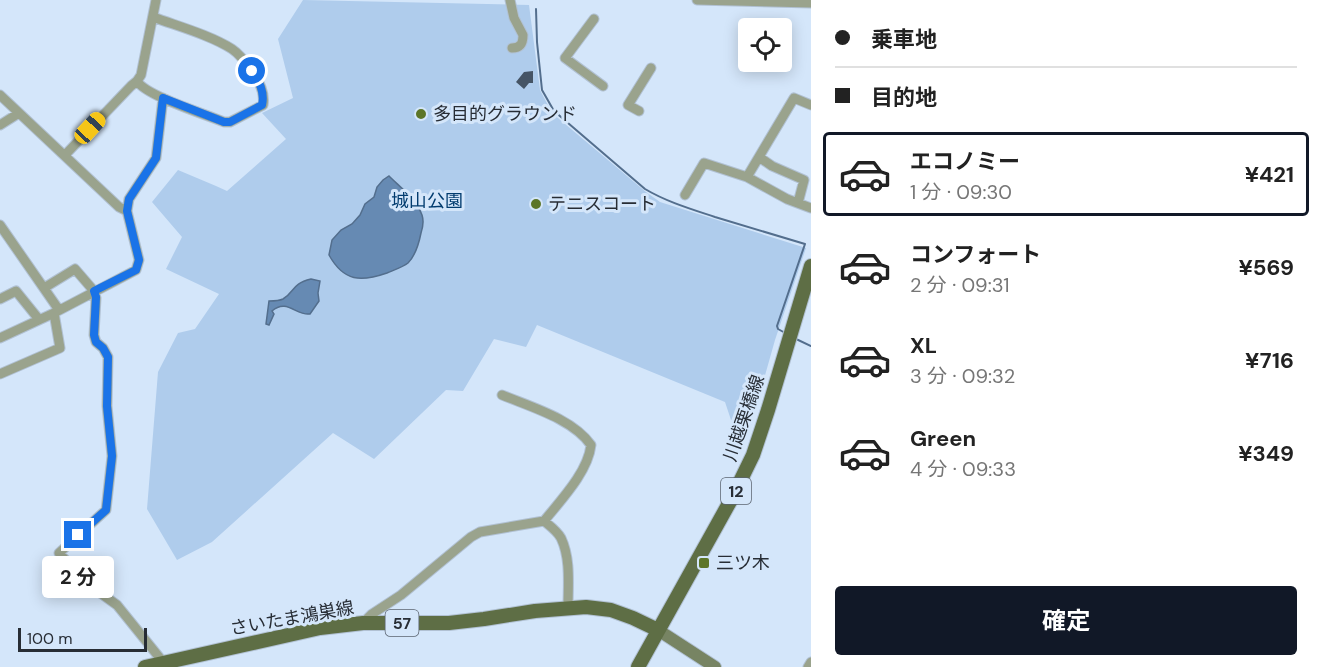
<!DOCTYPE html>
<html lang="ja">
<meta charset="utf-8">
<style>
:root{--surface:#fff;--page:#f6f6f6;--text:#222;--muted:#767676;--line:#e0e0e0;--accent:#111827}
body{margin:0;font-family:"DM Sans","Noto Sans JP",sans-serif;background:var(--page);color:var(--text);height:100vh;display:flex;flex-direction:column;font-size:22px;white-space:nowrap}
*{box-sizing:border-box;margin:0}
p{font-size:20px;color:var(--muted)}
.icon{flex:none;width:33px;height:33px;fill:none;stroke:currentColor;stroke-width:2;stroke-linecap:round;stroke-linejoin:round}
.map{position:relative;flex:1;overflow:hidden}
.drawer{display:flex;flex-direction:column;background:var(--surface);width:510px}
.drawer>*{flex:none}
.banner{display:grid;align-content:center;height:132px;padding:0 24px;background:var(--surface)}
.tools{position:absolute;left:738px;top:18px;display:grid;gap:12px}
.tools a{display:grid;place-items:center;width:54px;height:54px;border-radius:6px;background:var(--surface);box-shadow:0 3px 15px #0003;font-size:30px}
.scale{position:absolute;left:18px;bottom:15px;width:129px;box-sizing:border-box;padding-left:6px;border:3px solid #272d35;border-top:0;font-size:16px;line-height:21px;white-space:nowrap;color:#272d35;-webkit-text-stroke:4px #d4e6fa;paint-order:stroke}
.end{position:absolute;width:27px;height:27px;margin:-14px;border:8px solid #1a73e8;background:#fff;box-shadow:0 0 0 3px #fff}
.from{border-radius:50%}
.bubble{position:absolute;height:42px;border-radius:6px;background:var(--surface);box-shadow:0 3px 15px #0003;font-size:20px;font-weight:700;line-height:42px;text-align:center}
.car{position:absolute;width:18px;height:36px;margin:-18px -9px;border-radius:8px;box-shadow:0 0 4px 2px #0007;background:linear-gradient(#f5c518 24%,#345 0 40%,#f5c518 0 76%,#345 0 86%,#f5c518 0)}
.banner b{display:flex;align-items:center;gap:21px;height:57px;font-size:22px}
.banner b+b{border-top:2px solid var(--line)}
.banner i{width:15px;height:15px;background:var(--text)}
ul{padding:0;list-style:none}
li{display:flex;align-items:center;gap:18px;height:84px;margin:0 12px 9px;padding:0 12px;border:3px solid transparent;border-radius:6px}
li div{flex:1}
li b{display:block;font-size:22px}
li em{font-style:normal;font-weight:700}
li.current{border-color:var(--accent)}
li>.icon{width:54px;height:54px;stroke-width:1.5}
.primary-button{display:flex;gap:12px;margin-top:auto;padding:12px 24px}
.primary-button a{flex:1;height:69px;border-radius:6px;background:var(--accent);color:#fff;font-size:24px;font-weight:700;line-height:69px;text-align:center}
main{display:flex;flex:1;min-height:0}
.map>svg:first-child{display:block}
.green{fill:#afccec}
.water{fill:#668ab3;stroke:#536e8d;stroke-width:1.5}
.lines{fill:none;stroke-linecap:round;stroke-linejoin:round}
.stream{stroke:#536e8d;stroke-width:2}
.building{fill:#455465}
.street-casing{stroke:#b1c1d3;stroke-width:11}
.secondary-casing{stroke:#b1c1d3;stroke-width:14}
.primary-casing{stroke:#b1c1d3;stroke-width:16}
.street{stroke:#9aa38d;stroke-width:9}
.secondary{stroke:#778463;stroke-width:12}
.primary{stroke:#5e6e45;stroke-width:14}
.route{stroke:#1a73e8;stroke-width:8}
.poi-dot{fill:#5c7528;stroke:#d4e6fa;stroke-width:2}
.labels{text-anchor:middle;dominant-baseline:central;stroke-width:6;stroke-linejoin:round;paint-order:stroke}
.shield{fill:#d4e6fa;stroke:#5b6470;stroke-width:1.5}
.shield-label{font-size:16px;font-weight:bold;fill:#272d35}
.poi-label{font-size:18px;fill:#272d35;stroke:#d4e6fa;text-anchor:start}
.park-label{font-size:18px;fill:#023c6f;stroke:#d4e6fa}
.street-label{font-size:18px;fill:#272d35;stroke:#d4e6fa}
</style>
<main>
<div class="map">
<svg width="811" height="667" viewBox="0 0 811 667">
<rect width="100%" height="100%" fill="#d4e6fa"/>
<!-- green -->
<path class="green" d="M303,0l226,5 11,85 12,23 94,79 14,10 146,46 -31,92 -24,85 -20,-5 -6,-18 -188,-77 -11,22 -32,-8 -31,52 -17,-1 -72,69 -41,-26 -121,109 -35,18 -30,-51 11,-137 20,-39 17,-4 24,-35 -53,-25 16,-32 -30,-35 26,-32 38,16 11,5 59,-52 -24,-26 31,-15 -15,-59z"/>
<!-- water -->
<path class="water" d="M389,176c12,12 27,23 33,39 2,6 1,12 -1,18 -2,10 -5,22 -13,30 -5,4 -14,7 -21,10 -26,9 -43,9 -58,-18l3,-15 9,-10 11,-6 8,-9 5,-11 9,-7 3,-10 6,-7z
M311,279l9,2 -2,12 1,8 -9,13c-14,2 -23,-16 -38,-3l2,3 -5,11 -3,-1 3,-23c4,0 10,0 14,-2 13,-8 8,-15 28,-20z"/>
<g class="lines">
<!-- stream -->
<path class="stream" d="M536,9l1,33 5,48 12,21 91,78c22,13 46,20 70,28 30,9 60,18 90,27l-28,82 1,3 9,5
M794,338l17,8"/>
</g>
<!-- building -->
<path class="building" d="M533,71v12h-4l-5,6 -8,-7 8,-10z"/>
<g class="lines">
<defs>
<path id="street" d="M510,0l4,18 9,17c0,8 -2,13 -11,13
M697,0l114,3
M594,19l-29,39 38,28
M137,81c9,15 68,33 87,41h6l33,-17c2,-11 -3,-22 -9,-31 -6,-9 -13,-19 -22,-25 -22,-14 -55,-23 -79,-32
M0,95l119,112 8,4
M639,111l-11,-6 23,-37
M0,125l19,-12
M65,155l66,-69 6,-5 4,-6 15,-75
M759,157l13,9 32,14 -6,23
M747,177l47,-79 17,7
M685,195l19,-32 43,14 40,22 24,9
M0,225l59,85
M44,288l31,-19 19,22 2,7 -2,37 2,7 7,6 5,9 -1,49 5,50 -6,54 -47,43 29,31 29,21 42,52 3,6
M0,299l16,-8 21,26 1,3
M0,338l54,-25 82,-43 3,-10 -12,-49 2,-12 27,-41 7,-60
M0,374l60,-26 -6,-35
M502,395c29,12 71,24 89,50 -3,27 -30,55 -47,76
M363,623l9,-9 29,-19 70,-58 9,-5 64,-11c6,5 13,10 17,17 10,21 7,47 7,70
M808,667l3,-5"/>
<path id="secondary" d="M658,630l57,37"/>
<path id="primary" d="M145,667l175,-39 43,-5h86l35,-4 51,-8 51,-4 25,3 22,8 25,12
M638,667l94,-169 21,-43 15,-45 43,-144"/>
</defs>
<!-- street casing -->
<use href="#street" class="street-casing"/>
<!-- secondary casing -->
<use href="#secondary" class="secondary-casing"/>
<!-- primary casing -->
<use href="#primary" class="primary-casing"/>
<!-- street -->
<use href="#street" class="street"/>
<!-- secondary -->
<use href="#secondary" class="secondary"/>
<!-- primary -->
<use href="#primary" class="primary"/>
</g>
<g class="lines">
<!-- route -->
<path class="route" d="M78,535l28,-25 6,-54 -5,-50 1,-49 -5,-9 -7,-6 -2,-7 2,-38 -2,-6 42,-21 3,-10 -12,-49 2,-12 27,-41 7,-60 61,24h6l32,-17c3,-13 -3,-24 -10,-34"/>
</g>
<!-- markers -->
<g class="poi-dot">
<circle cx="421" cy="114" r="6"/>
<circle cx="536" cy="204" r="6"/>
<rect x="698" y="557" width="12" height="12" rx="3"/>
</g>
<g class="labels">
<!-- shield labels -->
<g class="shield">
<rect x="721" y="478" width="30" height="26" rx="4.5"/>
<rect x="385.5" y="610" width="33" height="26" rx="4.5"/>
</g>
<g class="shield-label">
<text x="736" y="491">12</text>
<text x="402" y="623">57</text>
</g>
<!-- poi labels -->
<g class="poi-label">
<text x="433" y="114">多目的グラウンド</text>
<text x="548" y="204">テニスコート</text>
<text x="716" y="563">三ツ木</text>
</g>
<!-- park labels -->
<g class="park-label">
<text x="427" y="201">城山公園</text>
</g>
<!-- street labels -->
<g class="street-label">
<text transform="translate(744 418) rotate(-71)">川越栗橋線</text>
<text transform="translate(292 618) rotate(-10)">さいたま鴻巣線</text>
</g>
</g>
</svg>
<div class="tools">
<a><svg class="icon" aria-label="locate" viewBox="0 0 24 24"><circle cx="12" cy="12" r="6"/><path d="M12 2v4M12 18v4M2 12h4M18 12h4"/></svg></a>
</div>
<div class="scale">100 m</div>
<i class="end from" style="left:252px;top:71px"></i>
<i class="end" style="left:78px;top:535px"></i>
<div class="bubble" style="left:42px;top:556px;width:72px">2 分</div>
<i class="car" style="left:90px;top:128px;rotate:43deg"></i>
</div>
<section class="drawer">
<div class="banner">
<b><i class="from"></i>乗車地</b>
<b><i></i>目的地</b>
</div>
<ul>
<li class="current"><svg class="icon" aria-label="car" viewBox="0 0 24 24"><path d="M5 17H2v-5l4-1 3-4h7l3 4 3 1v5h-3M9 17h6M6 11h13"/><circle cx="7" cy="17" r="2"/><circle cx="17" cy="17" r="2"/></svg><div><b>エコノミー</b><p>1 分 · 09:30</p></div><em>¥421</em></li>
<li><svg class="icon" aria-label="car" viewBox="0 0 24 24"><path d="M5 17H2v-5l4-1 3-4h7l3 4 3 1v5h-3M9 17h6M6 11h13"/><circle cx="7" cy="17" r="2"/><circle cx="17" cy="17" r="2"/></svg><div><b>コンフォート</b><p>2 分 · 09:31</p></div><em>¥569</em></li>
<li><svg class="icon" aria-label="car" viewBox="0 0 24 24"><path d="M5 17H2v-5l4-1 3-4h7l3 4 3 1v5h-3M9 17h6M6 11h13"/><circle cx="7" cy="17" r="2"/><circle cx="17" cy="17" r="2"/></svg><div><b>XL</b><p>3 分 · 09:32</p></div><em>¥716</em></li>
<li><svg class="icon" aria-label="car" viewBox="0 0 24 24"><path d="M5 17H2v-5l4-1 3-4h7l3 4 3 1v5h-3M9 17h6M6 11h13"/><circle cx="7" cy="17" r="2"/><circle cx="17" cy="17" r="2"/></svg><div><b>Green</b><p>4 分 · 09:33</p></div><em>¥349</em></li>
</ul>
<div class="primary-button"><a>確定</a></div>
</section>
</main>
